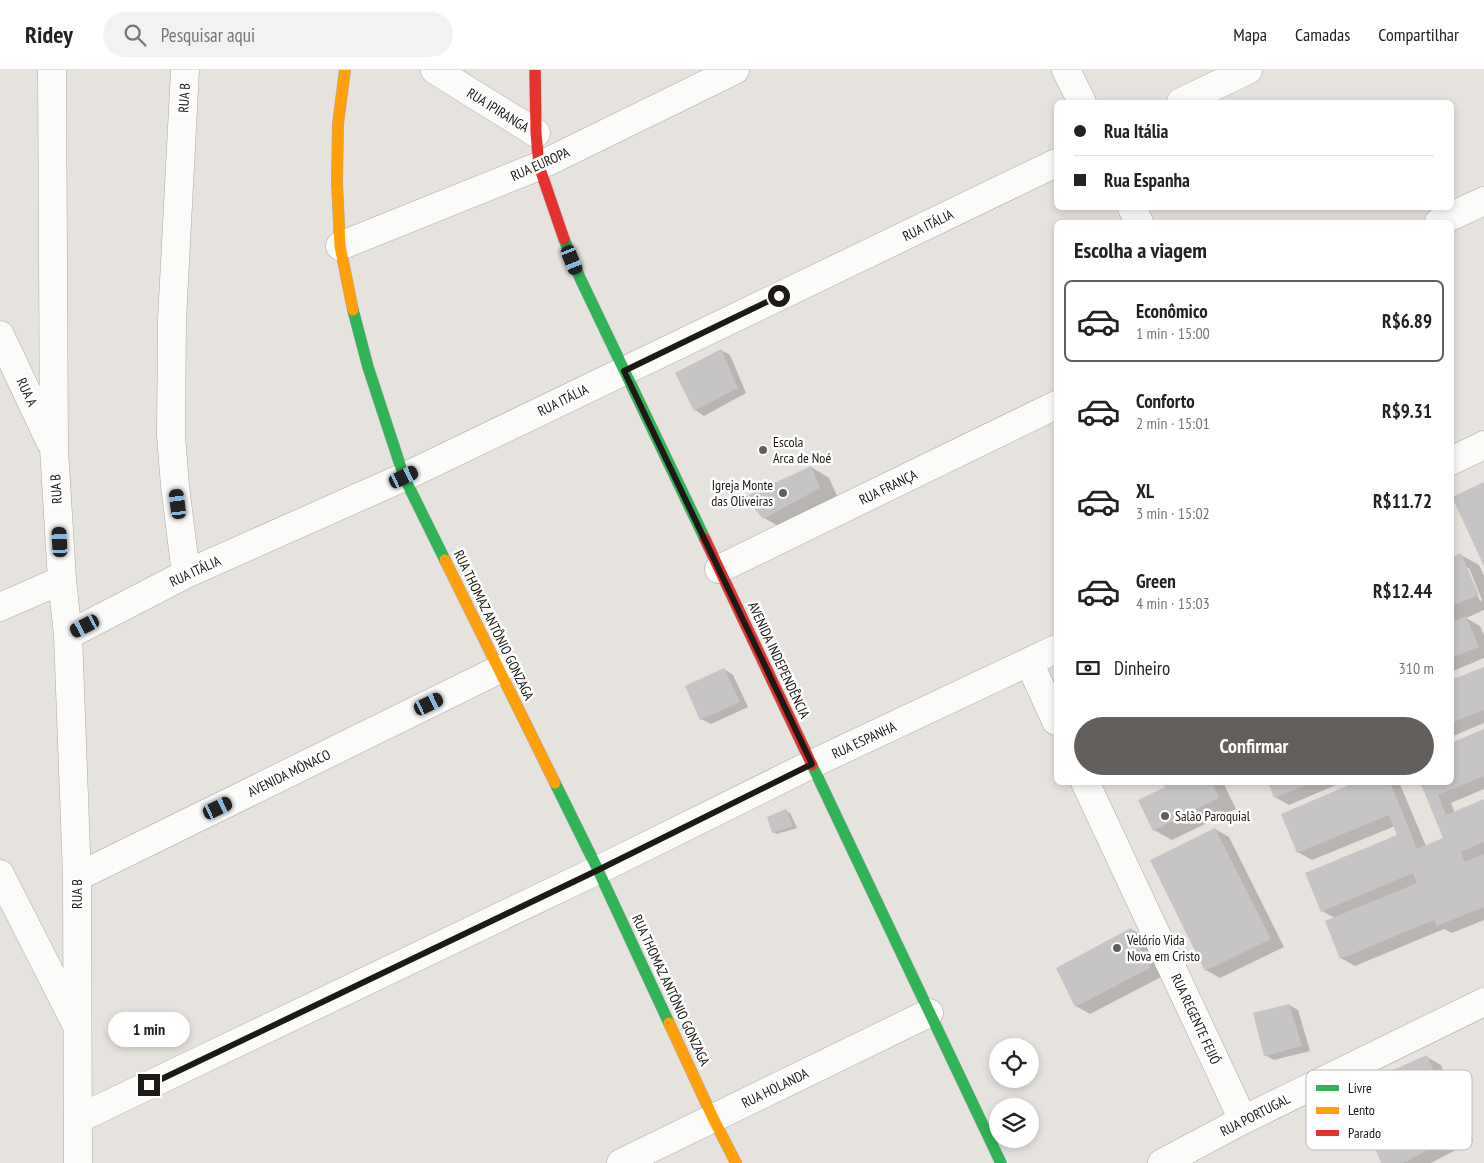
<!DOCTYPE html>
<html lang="pt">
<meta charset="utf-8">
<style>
:root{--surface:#fff;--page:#f2f2f2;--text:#222;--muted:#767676;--line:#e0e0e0;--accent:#635f5c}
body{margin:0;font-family:"PT Sans Narrow",sans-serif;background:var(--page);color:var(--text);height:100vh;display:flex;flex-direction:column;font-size:19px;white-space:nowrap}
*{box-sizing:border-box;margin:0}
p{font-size:16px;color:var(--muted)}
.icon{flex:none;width:28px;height:28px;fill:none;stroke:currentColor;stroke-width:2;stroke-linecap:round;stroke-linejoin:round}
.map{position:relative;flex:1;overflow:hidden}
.drawer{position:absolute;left:1054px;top:150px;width:400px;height:565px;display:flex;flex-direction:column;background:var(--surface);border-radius:8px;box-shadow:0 2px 8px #0003}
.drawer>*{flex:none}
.hud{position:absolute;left:1054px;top:30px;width:400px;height:110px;border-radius:8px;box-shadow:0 2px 8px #0003;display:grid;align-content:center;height:110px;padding:0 20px;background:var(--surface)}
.controls{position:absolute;left:989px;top:968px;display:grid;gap:10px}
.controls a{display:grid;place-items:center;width:50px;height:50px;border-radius:50%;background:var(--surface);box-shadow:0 2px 8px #0003;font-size:25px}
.end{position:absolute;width:22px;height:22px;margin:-11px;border:6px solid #1c1916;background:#fff;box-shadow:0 0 0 2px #fff}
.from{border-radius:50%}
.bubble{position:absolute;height:35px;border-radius:18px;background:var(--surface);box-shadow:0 2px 8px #0003;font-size:16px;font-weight:700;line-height:35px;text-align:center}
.car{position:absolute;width:15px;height:30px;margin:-15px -8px;border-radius:6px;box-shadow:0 0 4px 1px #0007;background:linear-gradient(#222 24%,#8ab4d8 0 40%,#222 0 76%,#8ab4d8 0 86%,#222 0)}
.hud b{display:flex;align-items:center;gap:18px;height:48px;font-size:19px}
.hud b+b{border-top:1px solid var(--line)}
.hud i{width:12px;height:12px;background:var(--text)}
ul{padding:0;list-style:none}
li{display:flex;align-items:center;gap:15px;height:82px;margin:0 10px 8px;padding:0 10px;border:2px solid transparent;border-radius:8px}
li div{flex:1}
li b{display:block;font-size:19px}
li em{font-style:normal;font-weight:700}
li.current{border-color:var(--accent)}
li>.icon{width:45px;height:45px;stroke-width:1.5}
h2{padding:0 20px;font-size:22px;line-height:60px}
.pay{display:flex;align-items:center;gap:12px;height:55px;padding:0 20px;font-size:19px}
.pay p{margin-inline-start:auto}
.button{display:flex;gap:10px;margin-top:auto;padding:10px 20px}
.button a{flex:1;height:58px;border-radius:30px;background:var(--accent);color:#fff;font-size:20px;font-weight:700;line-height:58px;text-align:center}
header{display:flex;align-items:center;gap:30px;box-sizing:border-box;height:70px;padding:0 25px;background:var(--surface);border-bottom:1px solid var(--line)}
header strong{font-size:24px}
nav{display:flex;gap:28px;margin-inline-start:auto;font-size:18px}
.search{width:350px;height:45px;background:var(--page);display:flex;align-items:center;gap:12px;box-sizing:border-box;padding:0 18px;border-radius:28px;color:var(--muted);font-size:19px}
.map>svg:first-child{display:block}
.shadow{fill:#0003;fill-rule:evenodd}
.building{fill:#c6c4c4}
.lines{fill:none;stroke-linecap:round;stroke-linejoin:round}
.street-casing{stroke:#adaaa6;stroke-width:29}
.fast-casing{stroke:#adaaa6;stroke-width:12}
.slow-casing{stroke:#adaaa6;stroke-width:12}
.jam-casing{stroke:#adaaa6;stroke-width:12}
.street{stroke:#fbfbfa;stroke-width:28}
.fast{stroke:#30b455;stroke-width:11}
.slow{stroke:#ff9f0a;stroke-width:11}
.jam{stroke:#e5322d;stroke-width:11}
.route{stroke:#1c1916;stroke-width:6}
.poi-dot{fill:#635f5c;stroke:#fff;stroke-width:2}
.labels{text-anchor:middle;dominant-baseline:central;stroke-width:5;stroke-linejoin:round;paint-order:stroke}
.street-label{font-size:14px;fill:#1c1916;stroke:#fff}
.poi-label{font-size:14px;fill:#1c1916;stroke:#fff;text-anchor:start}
.key{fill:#fff;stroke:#bbbab9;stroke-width:1}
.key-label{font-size:14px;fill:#1c1916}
</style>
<header>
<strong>Ridey</strong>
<div class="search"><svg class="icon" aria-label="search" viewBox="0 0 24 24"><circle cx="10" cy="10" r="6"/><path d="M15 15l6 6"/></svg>Pesquisar aqui</div>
<nav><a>Mapa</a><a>Camadas</a><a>Compartilhar</a></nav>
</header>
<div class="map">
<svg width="1484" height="1093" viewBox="0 0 1484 1093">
<rect width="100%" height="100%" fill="#e6e2de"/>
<!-- shadow -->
<path class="shadow" d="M721,280l9,5 16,38 -42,23 -9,-6 -19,-36z
M811,397l18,11 9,20 -56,30 -18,-10z
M1461,485l18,10 5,11v34l-18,8 14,8 4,9v23l-33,14v-114l1,1zM1466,498h3l13,32 -2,1z
M1484,598v55l-33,14v-55z
M724,599l9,6 15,32 -37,17 -10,-5z
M1484,660v59l-33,14 4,10 29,-12v119l-32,13 -8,-4 -89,37 -14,-8 -6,-40 -13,-7 77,-75 -4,-10 -83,34 -14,-8 62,-70h39l27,64 19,-7 -24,-57h30z
M1164,712h59l13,27 -64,31 -18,-10 12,-42z
M1269,712h74l-54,23 -14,-8z
M786,741l4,2 7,15 -20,6 -4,-2z
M1215,759l14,8 55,110 -64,31 -14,-8z
M1131,859l13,8 19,39 -73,38 -14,-8z
M1289,935l9,5 12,41 -36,9 -9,-5z
M1427,987l14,8 32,76 -42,22h-49z"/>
<!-- building -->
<path class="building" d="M721,279l17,39 -44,23 -19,-38z
M811,396l9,22 -57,31 -18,-22z
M1484,412v84l-32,-69z
M1461,483l18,42 -28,11v-48z
M1466,546l13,31 -28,11v-35z
M1484,597v43l-33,13v-43z
M724,598l16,34 -40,18 -15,-34z
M1484,659v47l-46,19 8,20 38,-16v43l-23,10 4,10 19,-8v53l-47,19 -3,-6 -94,39 -15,-38 92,-38 -4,-10 -92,39 -16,-39 92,-38 -8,-20 -92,38 -16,-39 75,-32h34l27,67 26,-11 -23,-56h31v-39z
M1162,712h49l8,16 -66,33 -15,-31 27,-13z
M1268,712h43v1l-37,15z
M786,739l7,17 -21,7 -5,-16z
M1215,758l56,111 -66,32 -55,-111z
M1131,858l19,40 -75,39 -19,-39z
M1289,934l13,42 -38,10 -11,-43z
M1427,985l33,78 -57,30h-22l-29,-75z"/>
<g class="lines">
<defs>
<path id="street" d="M52,0l2,379 8,131 6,55 9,242 1,286
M185,0l-13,250 -1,115 4,51 11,88
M435,0l101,63
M1066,0l16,32
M1181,32l67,-32
M1132,138l7,14
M1439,152l45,-21
M340,176l199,-80 196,-96
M0,265l50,106
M1451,391l33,-16
M719,499l337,-164
M0,537l62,-27
M68,565l118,-61 218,-97 652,-314
M1029,592l27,59
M1085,712l158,338
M0,804l75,148
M77,807l423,-208
M78,1049l520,-249 214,-106 244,-115
M621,1093l308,-150
M1162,1093l81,-43 241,-118"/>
<path id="fast" d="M564,169l16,39 125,261
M353,240l15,57 36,110 41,83
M812,695l189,398
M555,713l43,87 71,153"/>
<path id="slow" d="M345,0l-7,54 -1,58 3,64 13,64
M445,490l110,223
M669,953l44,95 23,45"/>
<path id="jam" d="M535,0l1,63 3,33 25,73
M705,469l107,226"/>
</defs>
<!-- street casing -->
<use href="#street" class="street-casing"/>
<!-- fast casing -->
<use href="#fast" class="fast-casing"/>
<!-- slow casing -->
<use href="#slow" class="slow-casing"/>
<!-- jam casing -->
<use href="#jam" class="jam-casing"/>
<!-- street -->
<use href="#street" class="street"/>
<!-- fast -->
<use href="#fast" class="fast"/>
<!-- slow -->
<use href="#slow" class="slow"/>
<!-- jam -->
<use href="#jam" class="jam"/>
</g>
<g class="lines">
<!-- route -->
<path class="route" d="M149,1015l449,-215 214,-106 -188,-393 155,-75"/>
</g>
<!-- markers -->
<g class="poi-dot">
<circle cx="763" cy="380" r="5"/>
<circle cx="783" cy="423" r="5"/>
<circle cx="1165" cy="746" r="5"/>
<circle cx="1117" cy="878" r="5"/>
</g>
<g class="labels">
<!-- street labels -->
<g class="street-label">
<text transform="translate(184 28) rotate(-87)">RUA B</text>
<text transform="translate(498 40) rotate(32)">RUA IPIRANGA</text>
<text transform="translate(540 94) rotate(-24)">RUA EUROPA</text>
<text transform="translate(928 155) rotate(-26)">RUA ITÁLIA</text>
<text transform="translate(27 322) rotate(65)">RUA A</text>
<text transform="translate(563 330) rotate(-26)">RUA ITÁLIA</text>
<text transform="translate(888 417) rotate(-26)">RUA FRANÇA</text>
<text transform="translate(56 419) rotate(-94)">RUA B</text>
<text transform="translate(195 501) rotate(-25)">RUA ITÁLIA</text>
<text transform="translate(494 555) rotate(64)">RUA THOMAZ ANTÔNIO GONZAGA</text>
<text transform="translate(779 590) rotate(65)">AVENIDA INDEPENDÊNCIA</text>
<text transform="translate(864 670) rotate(-25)">RUA ESPANHA</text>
<text transform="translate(289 703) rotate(-26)">AVENIDA MÔNACO</text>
<text transform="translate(77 824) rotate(-90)">RUA B</text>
<text transform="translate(671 920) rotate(65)">RUA THOMAZ ANTÔNIO GONZAGA</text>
<text transform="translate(1196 949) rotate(65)">RUA REGENTE FEIJÓ</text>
<text transform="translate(775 1018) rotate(-26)">RUA HOLANDA</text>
<text transform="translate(1255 1045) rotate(-27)">RUA PORTUGAL</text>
</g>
<!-- poi labels -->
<g class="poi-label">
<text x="773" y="372">Escola<tspan x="773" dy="16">Arca de Noé</tspan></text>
<text x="773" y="415" text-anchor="end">Igreja Monte<tspan x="773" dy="16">das Oliveiras</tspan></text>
<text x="1175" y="746">Salão Paroquial</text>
<text x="1127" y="870">Velório Vida<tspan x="1127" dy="16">Nova em Cristo</tspan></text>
</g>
</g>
<!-- legend -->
<rect x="1306" y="1000" width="166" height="80" rx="8" class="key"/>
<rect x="1316" y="1015" width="23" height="6" fill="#30b455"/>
<rect x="1316" y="1037" width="23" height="7" fill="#ff9f0a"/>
<rect x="1316" y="1060" width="23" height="6" fill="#e5322d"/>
<g class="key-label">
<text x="1348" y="1023">Livre</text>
<text x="1348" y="1045">Lento</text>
<text x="1348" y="1068">Parado</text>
</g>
</svg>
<div class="controls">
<a><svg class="icon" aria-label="locate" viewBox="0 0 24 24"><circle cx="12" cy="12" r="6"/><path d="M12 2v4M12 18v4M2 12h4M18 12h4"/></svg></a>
<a><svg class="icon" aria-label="layers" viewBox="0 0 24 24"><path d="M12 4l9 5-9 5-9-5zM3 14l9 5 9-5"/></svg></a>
</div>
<i class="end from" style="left:779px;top:226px"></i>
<i class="end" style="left:149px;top:1015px"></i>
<div class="bubble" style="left:108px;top:942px;width:82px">1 min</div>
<i class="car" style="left:572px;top:190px;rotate:158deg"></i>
<i class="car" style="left:404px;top:407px;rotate:64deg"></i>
<i class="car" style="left:178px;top:434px;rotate:353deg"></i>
<i class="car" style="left:60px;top:472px;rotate:357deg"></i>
<i class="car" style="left:85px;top:556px;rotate:243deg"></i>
<i class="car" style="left:429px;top:634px;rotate:64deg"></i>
<i class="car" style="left:218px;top:738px;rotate:64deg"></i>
<div class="hud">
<b><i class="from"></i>Rua Itália</b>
<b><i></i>Rua Espanha</b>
</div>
<section class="drawer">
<h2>Escolha a viagem</h2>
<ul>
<li class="current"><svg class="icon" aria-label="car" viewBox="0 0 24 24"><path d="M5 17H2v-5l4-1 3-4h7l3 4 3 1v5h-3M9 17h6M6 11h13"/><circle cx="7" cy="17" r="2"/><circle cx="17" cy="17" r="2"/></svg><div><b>Econômico</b><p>1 min · 15:00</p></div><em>R$6.89</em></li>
<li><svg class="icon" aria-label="car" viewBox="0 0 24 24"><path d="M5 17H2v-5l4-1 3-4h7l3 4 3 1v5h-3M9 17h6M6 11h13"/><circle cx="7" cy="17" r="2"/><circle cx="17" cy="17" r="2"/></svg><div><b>Conforto</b><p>2 min · 15:01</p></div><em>R$9.31</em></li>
<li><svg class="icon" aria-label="car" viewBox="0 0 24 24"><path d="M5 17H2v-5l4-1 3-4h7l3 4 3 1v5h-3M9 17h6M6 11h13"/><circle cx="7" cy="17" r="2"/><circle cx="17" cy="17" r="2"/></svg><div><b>XL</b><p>3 min · 15:02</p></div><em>R$11.72</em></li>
<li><svg class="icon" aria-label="car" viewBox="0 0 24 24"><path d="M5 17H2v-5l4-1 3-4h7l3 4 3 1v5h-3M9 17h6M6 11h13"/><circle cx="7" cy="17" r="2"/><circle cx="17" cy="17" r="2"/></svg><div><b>Green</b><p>4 min · 15:03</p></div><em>R$12.44</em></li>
</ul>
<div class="pay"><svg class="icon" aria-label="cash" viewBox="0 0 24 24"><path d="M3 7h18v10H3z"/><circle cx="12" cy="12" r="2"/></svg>Dinheiro<p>310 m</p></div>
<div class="button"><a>Confirmar</a></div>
</section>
</div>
